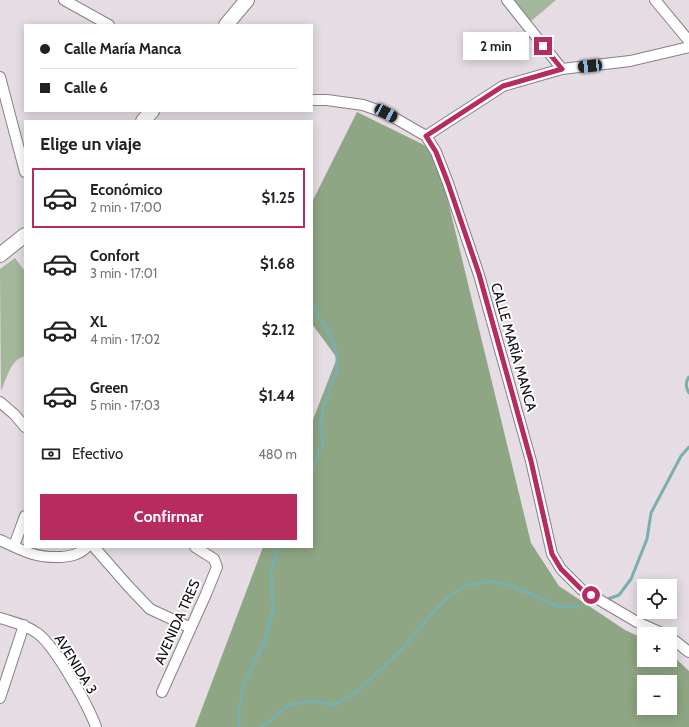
<!DOCTYPE html>
<html lang="es">
<meta charset="utf-8">
<style>
:root{--surface:#fff;--page:#f6f6f6;--text:#222;--muted:#767676;--line:#e0e0e0;--accent:#b82b5e}
body{margin:0;font-family:Cabin,sans-serif;background:var(--page);color:var(--text);height:100vh;display:flex;flex-direction:column;font-size:15px;white-space:nowrap}
*{box-sizing:border-box;margin:0}
p{font-size:13px;color:var(--muted)}
.icon{flex:none;width:22px;height:22px;fill:none;stroke:currentColor;stroke-width:2;stroke-linecap:round;stroke-linejoin:round}
.map{position:relative;flex:1;overflow:hidden}
.panel{position:absolute;left:24px;top:120px;width:289px;height:428px;display:flex;flex-direction:column;background:var(--surface);border-radius:0px;box-shadow:0 2px 10px #0003}
.panel>*{flex:none}
.guide{position:absolute;left:24px;top:24px;width:289px;height:88px;border-radius:0px;box-shadow:0 2px 10px #0003;display:grid;align-content:center;height:88px;padding:0 16px;background:var(--surface)}
.buttons{position:absolute;left:637px;top:579px;display:grid;gap:8px}
.buttons a{display:grid;place-items:center;width:40px;height:40px;border-radius:0px;background:var(--surface);box-shadow:0 2px 10px #0003;font-size:20px}
.end{position:absolute;width:18px;height:18px;margin:-9px;border:5px solid #b82b5e;background:#fff;box-shadow:0 0 0 2px #fff}
.from{border-radius:50%}
.bubble{position:absolute;height:28px;border-radius:0px;background:var(--surface);box-shadow:0 2px 10px #0003;font-size:13px;font-weight:800;line-height:28px;text-align:center}
.car{position:absolute;width:12px;height:24px;margin:-12px -6px;border-radius:5px;box-shadow:0 0 3px 1px #0007;background:linear-gradient(#222 24%,#8ab4d8 0 40%,#222 0 76%,#8ab4d8 0 86%,#222 0)}
.guide b{display:flex;align-items:center;gap:14px;height:38px;font-size:15px}
.guide b+b{border-top:1px solid var(--line)}
.guide i{width:10px;height:10px;background:var(--text)}
ul{padding:0;list-style:none}
li{display:flex;align-items:center;gap:12px;height:60px;margin:0 8px 6px;padding:0 8px;border:2px solid transparent;border-radius:0px}
li div{flex:1}
li b{display:block;font-size:15px}
li em{font-style:normal;font-weight:800}
li.selected{border-color:var(--accent)}
li>.icon{width:36px;height:36px;stroke-width:1.5}
h2{padding:0 16px;font-size:18px;line-height:48px}
.pay{display:flex;align-items:center;gap:10px;height:44px;padding:0 16px;font-size:15px}
.pay p{margin-inline-start:auto}
.cta{display:flex;gap:8px;margin-top:auto;padding:8px 16px}
.cta a{flex:1;height:46px;border-radius:0px;background:var(--accent);color:#fff;font-size:16px;font-weight:800;line-height:46px;text-align:center}
.map>svg:first-child{display:block}
.green{fill:#a3b79a}
.forest{fill:#8ea683;fill-rule:evenodd}
.lines{fill:none;stroke-linecap:round;stroke-linejoin:round}
.stream{stroke:#7aafaf;stroke-width:3}
.minor-casing{stroke:#887f87;stroke-width:12}
.secondary-casing{stroke:#887f87;stroke-width:16}
.minor{stroke:#fff;stroke-width:10}
.secondary{stroke:#fff;stroke-width:14}
.route{stroke:#b82b5e;stroke-width:5}
.labels{text-anchor:middle;dominant-baseline:central;stroke-width:4;stroke-linejoin:round;paint-order:stroke}
.street-label{font-size:14px;fill:#0e0b0e;stroke:#fff}
</style>
<div class="map">
<svg width="689" height="727" viewBox="0 0 689 727">
<rect width="100%" height="100%" fill="#e5dce4"/>
<!-- green -->
<path class="green" d="M512,0h44l-26,22z
M15,258l10,13v85c-15,4 -18,22 -24,35l-1,-122z"/>
<!-- forest -->
<path class="forest" d="M357,112l65,32 14,8 95,391 28,43 66,44 19,9v21h26v-7l19,18v56h-494l68,-180h49v-125l25,-64 -25,-34v-122zM644,682h26v26h-26z"/>
<g class="lines">
<!-- stream -->
<path class="stream" d="M312,303l22,41 3,14v12l-13,35 -4,23 3,15 -11,27
M689,377c-4,5 -3,11 0,16
M608,599l11,-4 12,-16 16,-40 4,-26 30,-57 8,-9
M239,727v-19l5,-25 21,-43 8,-29 -2,-40 7,-24
M262,727l27,-22 25,-4 20,4 24,-14 45,-43 25,-30 18,-19 19,-13 26,-5 21,5 46,20 22,1"/>
<defs>
<path id="minor" d="M64,0l45,25
M507,0l55,69
M655,0l34,41
M0,77l25,95
M312,100h15l36,5 23,8 40,23 10,16 12,31 31,92 52,186 21,93 9,15 20,20 56,33 27,12
M426,136l77,-50 59,-17 68,-8 59,-14
M0,402l15,13 10,12
M0,540c23,11 35,18 61,17 10,-1 18,-2 26,-10
M14,546l11,-30
M94,547l35,40 21,22 41,19
M0,618c13,4 26,7 37,15 17,11 52,74 59,94
M670,637l19,15
M162,692l44,-98 11,-27 -3,-8 -19,-12
M0,698l24,-73"/>
<path id="secondary" d="M226,25l21,-25
M143,121l9,-10
M0,255l25,-20"/>
</defs>
<!-- minor casing -->
<use href="#minor" class="minor-casing"/>
<!-- secondary casing -->
<use href="#secondary" class="secondary-casing"/>
<!-- minor -->
<use href="#minor" class="minor"/>
<!-- secondary -->
<use href="#secondary" class="secondary"/>
</g>
<g class="lines">
<!-- route -->
<path class="route" d="M543,46l19,23 -59,17 -77,50 10,16 12,31 31,91 52,187 21,93 9,15 20,20 10,6"/>
</g>
<g class="labels">
<!-- street labels -->
<g class="street-label">
<text transform="translate(514 347) rotate(74)">CALLE MARÍA MANCA</text>
<text transform="translate(177 622) rotate(-66)">AVENIDA TRES</text>
<text transform="translate(76 664) rotate(58)">AVENIDA 3</text>
</g>
</g>
</svg>
<div class="buttons">
<a><svg class="icon" aria-label="locate" viewBox="0 0 24 24"><circle cx="12" cy="12" r="6"/><path d="M12 2v4M12 18v4M2 12h4M18 12h4"/></svg></a>
<a>+</a>
<a>−</a>
</div>
<i class="end from" style="left:591px;top:595px"></i>
<i class="end" style="left:543px;top:46px"></i>
<div class="bubble" style="left:463px;top:32px;width:66px">2 min</div>
<i class="car" style="left:590px;top:66px;rotate:264deg"></i>
<i class="car" style="left:386px;top:113px;rotate:118deg"></i>
<div class="guide">
<b><i class="from"></i>Calle María Manca</b>
<b><i></i>Calle 6</b>
</div>
<section class="panel">
<h2>Elige un viaje</h2>
<ul>
<li class="selected"><svg class="icon" aria-label="car" viewBox="0 0 24 24"><path d="M5 17H2v-5l4-1 3-4h7l3 4 3 1v5h-3M9 17h6M6 11h13"/><circle cx="7" cy="17" r="2"/><circle cx="17" cy="17" r="2"/></svg><div><b>Económico</b><p>2 min · 17:00</p></div><em>$1.25</em></li>
<li><svg class="icon" aria-label="car" viewBox="0 0 24 24"><path d="M5 17H2v-5l4-1 3-4h7l3 4 3 1v5h-3M9 17h6M6 11h13"/><circle cx="7" cy="17" r="2"/><circle cx="17" cy="17" r="2"/></svg><div><b>Confort</b><p>3 min · 17:01</p></div><em>$1.68</em></li>
<li><svg class="icon" aria-label="car" viewBox="0 0 24 24"><path d="M5 17H2v-5l4-1 3-4h7l3 4 3 1v5h-3M9 17h6M6 11h13"/><circle cx="7" cy="17" r="2"/><circle cx="17" cy="17" r="2"/></svg><div><b>XL</b><p>4 min · 17:02</p></div><em>$2.12</em></li>
<li><svg class="icon" aria-label="car" viewBox="0 0 24 24"><path d="M5 17H2v-5l4-1 3-4h7l3 4 3 1v5h-3M9 17h6M6 11h13"/><circle cx="7" cy="17" r="2"/><circle cx="17" cy="17" r="2"/></svg><div><b>Green</b><p>5 min · 17:03</p></div><em>$1.44</em></li>
</ul>
<div class="pay"><svg class="icon" aria-label="cash" viewBox="0 0 24 24"><path d="M3 7h18v10H3z"/><circle cx="12" cy="12" r="2"/></svg>Efectivo<p>480 m</p></div>
<div class="cta"><a>Confirmar</a></div>
</section>
</div>
